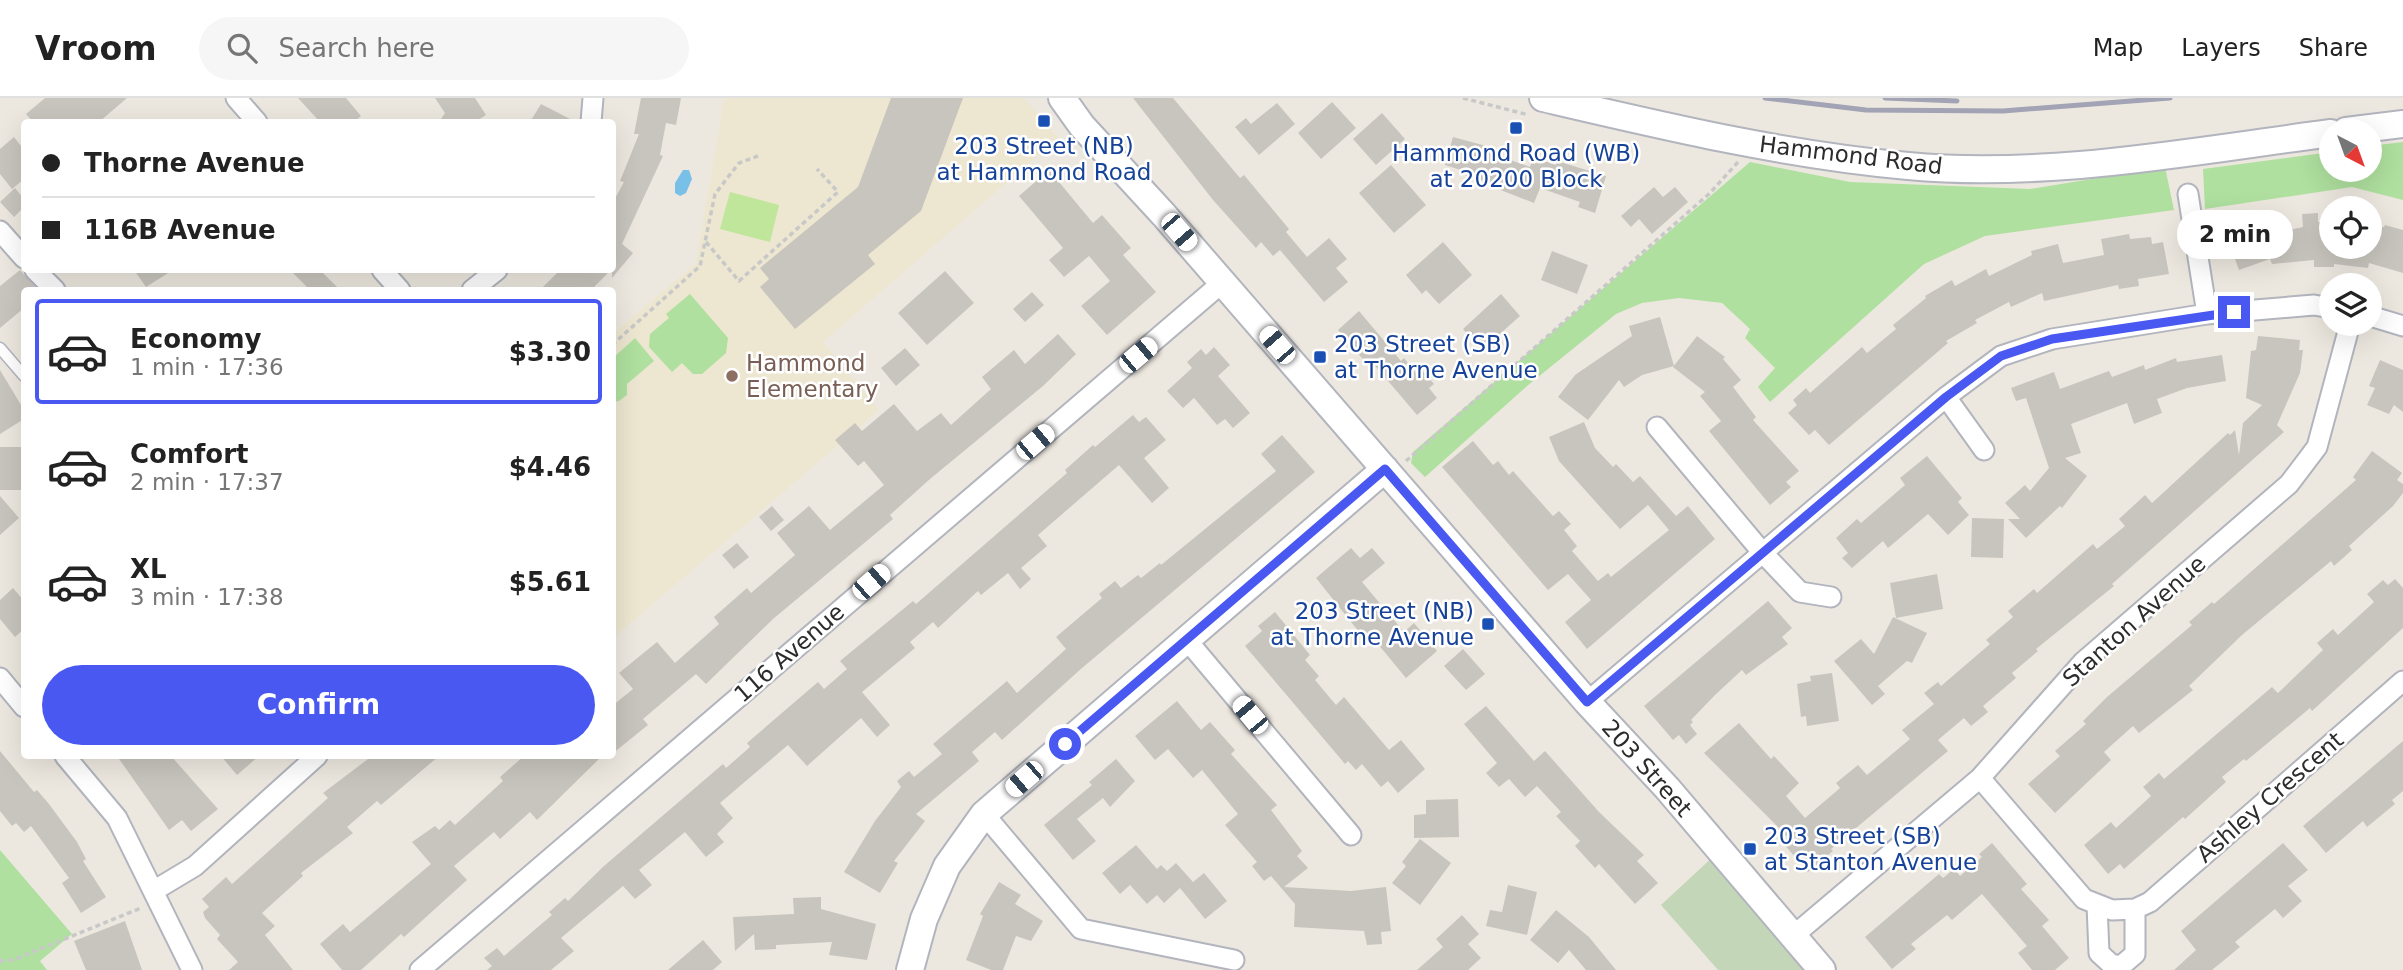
<!DOCTYPE html>
<meta charset="utf-8">
<style>
:root{--surface:#fff;--page:#f6f6f6;--text:#222;--muted:#767676;--line:#e0e0e0;--accent:#4958f0}
body{margin:0;font-family:"DejaVu Sans",sans-serif;background:var(--page);color:var(--text);height:100vh;display:flex;flex-direction:column;font-size:26px;white-space:nowrap}
*{box-sizing:border-box;margin:0}
p{font-size:23px;color:var(--muted)}
.icon{flex:none;width:38px;height:38px;fill:none;stroke:currentColor;stroke-width:2;stroke-linecap:round;stroke-linejoin:round}
.map{position:relative;flex:1;overflow:hidden}
.side{position:absolute;left:21px;top:189px;width:595px;height:472px;display:flex;flex-direction:column;background:var(--surface);border-radius:7px;box-shadow:0 7px 28px #0002}
.side>*{flex:none}
.guide{position:absolute;left:21px;top:21px;width:595px;height:154px;border-radius:7px;box-shadow:0 7px 28px #0002;display:grid;align-content:center;height:154px;padding:0 21px;background:var(--surface)}
.needle{width:46px;rotate:139deg}
.buttons{position:absolute;left:2319px;top:21px;display:grid;gap:14px}
.buttons a{display:grid;place-items:center;width:63px;height:63px;border-radius:50%;background:var(--surface);box-shadow:0 7px 28px #0002;font-size:35px}
.end{position:absolute;width:32px;height:32px;margin:-16px;border:9px solid #4958f0;background:#fff;box-shadow:0 0 0 4px #fff}
.from{border-radius:50%}
.bubble{position:absolute;height:49px;border-radius:24px;background:var(--surface);box-shadow:0 7px 28px #0002;font-size:23px;font-weight:700;line-height:49px;text-align:center}
.car{position:absolute;width:21px;height:42px;margin:-21px -10px;border-radius:9px;box-shadow:0 0 5px 2px #0007;background:linear-gradient(#fff 24%,#345 0 40%,#fff 0 76%,#345 0 86%,#fff 0)}
.guide b{display:flex;align-items:center;gap:24px;height:66px;font-size:26px}
.guide b+b{border-top:2px solid var(--line)}
.guide i{width:18px;height:18px;background:var(--text)}
ul{padding:12px 0 0;list-style:none}
li{display:flex;align-items:center;gap:21px;height:105px;margin:0 14px 10px;padding:0 7px;border:4px solid transparent;border-radius:7px}
li div{flex:1}
li b{display:block;font-size:26px}
li em{font-style:normal;font-weight:700}
li.on{border-color:var(--accent)}
li>.icon{width:63px;height:63px;stroke-width:1.5}
.primary-button{display:flex;gap:14px;margin-top:auto;padding:14px 21px}
.primary-button a{flex:1;height:80px;border-radius:42px;background:var(--accent);color:#fff;font-size:28px;font-weight:700;line-height:80px;text-align:center}
header{display:flex;align-items:center;gap:42px;box-sizing:border-box;height:98px;padding:0 35px;background:var(--surface);border-bottom:2px solid var(--line)}
header strong{font-size:33px}
nav{display:flex;gap:38px;margin-inline-start:auto;font-size:24px}
.search{width:490px;height:63px;background:var(--page);display:flex;align-items:center;gap:18px;box-sizing:border-box;padding:0 24px;border-radius:38px;color:var(--muted);font-size:26px}
.map>svg:first-child{display:block}
.education{fill:#ede6d0}
.green{fill:#afe09f}
.cemetery{fill:#c3d6b7}
.pitch{fill:#bfe69b}
.water{fill:#79c0e8}
.building{fill:#c8c5be}
.lines{fill:none;stroke-linecap:round;stroke-linejoin:round}
.lane-casing{stroke:#b2b4be;stroke-width:13}
.street-casing{stroke:#b2b4be;stroke-width:23}
.secondary-casing{stroke:#b2b4be;stroke-width:30}
.path{stroke:#c8c8c8;stroke-width:3.5;stroke-dasharray:5 3.5;stroke-linecap:butt}
.lane{stroke:#fff;stroke-width:10}
.street{stroke:#fff;stroke-width:19}
.secondary{stroke:#fff;stroke-width:26}
.rail{stroke:#a2a3b5;stroke-width:5}
.route{stroke:#4958f0;stroke-width:9}
.transit-dot{fill:#1a4fb4;stroke:#fff;stroke-width:2.5}
.education-dot{fill:#8d6e63;stroke:#fff;stroke-width:2.5}
.labels{text-anchor:middle;dominant-baseline:central;stroke-width:5;stroke-linejoin:round;paint-order:stroke}
.transit-label{font-size:23px;fill:#164399;stroke:#fff}
.street-label{font-size:23px;fill:#2c2c2c;stroke:#fff}
.education-label{font-size:23px;fill:#785e54;stroke:#fff;text-anchor:start}
</style>
<header>
<strong>Vroom</strong>
<div class="search"><svg class="icon" aria-label="search" viewBox="0 0 24 24"><circle cx="10" cy="10" r="6"/><path d="M15 15l6 6"/></svg>Search here</div>
<nav><a>Map</a><a>Layers</a><a>Share</a></nav>
</header>
<div class="map">
<svg width="2403" height="872" viewBox="0 0 2403 872">
<rect width="100%" height="100%" fill="#ede8df"/>
<!-- education -->
<path class="education" d="M724,0h300l34,40 -235,204 56,68 -266,228v-304l83,-71z"/>
<!-- green -->
<path class="green" d="M2403,44v58l-51,-13 -147,22 -2,-40 128,-17v18h39v-24z
M1750,64l100,20 180,7 135,-22 9,43 -189,26 -61,28 -154,138 -12,-15 17,-19 -30,-30 5,-9 -28,-26 -43,-5 -37,5 -26,11 -89,72 -102,91 -14,-14 2,-11z
M690,196l38,44 -2,15 -24,21h-9l-11,-11 -10,9 -23,-25 1,-13 19,-16 -3,-4z
M635,240l19,23 -27,23v11l-8,6 -6,1v-44z
M0,752l72,84 -32,27 7,9h-47z"/>
<!-- cemetery -->
<path class="cemetery" d="M1716,756l106,116h-104l-57,-65z"/>
<!-- pitch -->
<path class="pitch" d="M730,94l49,13 -9,37 -50,-13z"/>
<!-- water -->
<path class="water" d="M683,72h6l3,9 -6,14 -6,3 -5,-3v-10z"/>
<!-- building -->
<path class="building" d="M45,0h82l-28,24h-66l-7,-8z
M298,0h48l15,18 -7,6h-34z
M435,0h40l11,17 -11,7h-36l6,-9z
M641,0h40l-5,27 -10,-2 -6,32 3,1 -41,88 11,9 -21,25v-74l12,-22 -4,-1 19,-47h-5z
M891,0h72l-42,113 -53,44 7,9 -80,65 -35,-42 9,-8 -9,-11 98,-81z
M1133,0h40l67,80 4,-3 45,54 -3,3 21,25 22,-19 18,21 -11,9 12,14 -24,20 -44,-52 -7,6 -12,-14 -5,6 -43,-48z
M1332,4l24,26 -35,31 -23,-26z
M1277,5l18,21 -36,31 -24,-28 11,-9 5,6z
M541,6l35,18h-46z
M1382,15l23,26 -29,26 -23,-26z
M14,39l10,13v29l-12,10 -12,-15v-25z
M1453,39l37,10 -2,5 42,15 3,-10 23,8 1,-4 49,15 -11,37 -17,-6 2,-5 -40,-14 -6,15 -41,-16 2,-3 -29,-8 1,-4 -22,-7z
M1391,67l35,40 -32,28 -35,-40z
M1049,72l44,53 9,-8 29,33 -8,7 33,37 -49,43 -26,-29 29,-25 -21,-25 -25,21 -15,-17 14,-12 -44,-52z
M1654,89l9,10 12,-10 13,15 -36,32 -13,-15 -8,8 -10,-11z
M15,90l9,11v8l-10,10 -14,-15z
M2318,115v9l13,-1v26h39v-21l14,1 1,-2 18,5v43l-34,-10 -1,5 -34,-4v3h-20v-7l-42,4 -2,-5 -31,11 -14,-39 28,-10 6,15 44,-9 -1,-13z
M2129,136l1,5 21,-2 1,7 11,-2 6,32 -31,5 1,7 -20,3 -1,-4 -74,16 -2,-8 -31,14 -2,-5 -34,18 2,3 -31,18 2,2 -119,102 -14,-15 -6,5 -21,-22 9,-8 -4,-5 13,-12 4,5 52,-46 5,6 29,-24 -3,-4 33,-27 -1,-2 27,-16 3,6 31,-17 3,7 43,-21 -1,-4 27,-7 5,19 41,-8 -3,-16z
M1443,144l29,33 -33,29 -13,-14 -4,4 -16,-19z
M1552,153l36,14 -11,29 -36,-14z
M20,172l18,20h-14v18l-24,20v-42z
M134,172h39l-27,17z
M290,172h30l20,20h-30z
M560,172h51l-20,20h-51z
M945,173l29,32 -47,42 -29,-32z
M1032,194l12,13 -19,17 -12,-13z
M1501,196l19,22 -38,34 -19,-21z
M1359,213l42,50 3,-3 12,15 5,-4 13,15 -5,4 8,10 -20,17 -46,-54 -4,3 -29,-34z
M1660,219l14,49 -32,9 -18,12 -5,-7 -31,40 -30,-23 17,-22 57,-39 -3,-10z
M1058,236l18,20 -33,32 -113,93 -40,36 3,4 -120,100 -67,65 -10,-10 -53,45 5,6 -36,29v-48l21,-17 -14,-16 38,-31 18,21 44,-39 -5,-7 33,-29 4,5 44,-38 -18,-22 32,-27 21,24 54,-45 -20,-24 -6,5 -23,-26 20,-17 7,8 32,-27 23,27 24,-18 10,12 40,-36 -9,-12 32,-27 11,14z
M1697,238l28,21 -2,2 18,21 -8,7 23,30 -3,3 46,51 -13,11 5,5 -21,18 -61,-74 12,-10 -21,-25 5,-4 -32,-25z
M2258,238l42,4 -1,10h4l-3,23 -23,52 7,7 -172,152 2,2 -78,63 2,2 -26,22 4,5 -33,28 5,6 -17,14 -7,-8 -26,22 10,11 -117,98 2,2 -25,21 -26,-30 6,-5 -84,-84 35,-30 32,36 3,-3 25,27 -13,13 19,22 35,-30 -4,-5 22,-18 9,10 43,-36 -8,-9 32,-26 -10,-11 14,-11 3,4 49,-42 -4,-4 27,-23 -5,-6 26,-22 3,4 56,-49 4,5 28,-23 -6,-7 26,-24 7,8 76,-70 2,2 5,-5 4,25 4,-32 19,-18 -16,-7 5,-47 5,-1z
M1214,249l16,18 -12,11 32,37 -17,15 -8,-9 -8,6 -23,-27 -11,10 -16,-17 25,-23 -5,-6 14,-13 5,6z
M905,250l15,17 -24,21 -15,-18z
M2222,257l4,26 -39,7 -30,11 5,14 -28,11 -7,-21 -56,21 10,29 -16,5 22,18 -25,32 -2,-2 -34,32 -18,-19h12l-15,-16 20,-18 5,6 19,-23 -23,-70 -10,3 -5,-13 43,-16 6,17 49,-18 3,6 32,-12 1,5 31,-12 1,4z
M2380,262l23,10v42l-9,-7 -5,9 -22,-9 8,-17 -6,-2z
M0,272l24,40v9l-24,15z
M1133,317l6,7 7,-5 20,23 -22,18 25,30 -17,15 -33,-38 -81,70 9,11 -26,22 10,11 -11,10 -12,-16 -27,22 -3,-4 -40,37 -5,-6 -23,20 5,6 -53,44 28,33 -13,12 -16,-19 -54,48 -19,-21 -68,58 13,15 -16,16 7,8 -18,15 -21,-25 -46,38 13,15 -17,14 -12,-13 -62,52 13,13 -23,19h-64l5,-4 -8,-8 13,-10 7,8 48,-41 -3,-3 16,-14 3,3 36,-35 119,-102 3,4 24,-21 -3,-4 71,-61 6,7 23,-20 -7,-8 73,-60 3,3 151,-131 -2,-3 28,-25 2,2z
M1584,324l11,26 18,19 3,-3 17,18 7,-6 36,40 12,-10 27,33 -128,110 -22,-27 26,-22 -23,-26 -20,16 -106,-123 31,-26 20,24 5,-4 11,14 4,-4 40,45 6,-5 12,13 -7,6 13,16 -5,5 26,30 10,-8 3,4 58,-47 -21,-25 -28,24 -61,-68 -10,-24z
M1282,337l33,37 -233,196 -80,72 -7,-8 -23,20 7,9 -63,53 9,7 -31,40 4,2 -18,30 -36,-21 31,-51 26,-34 -4,-6 12,-10 5,6 28,-23 -9,-10 74,-63 10,12 49,-44 -10,-12 46,-39 -3,-4 16,-13 6,7 17,-13 3,3 19,-15 1,2 115,-94 -15,-17z
M0,349h24v43h-24z
M2372,353l30,22 -5,7 6,4v9l-10,13 -44,40 3,4 -18,16 -3,-5 -89,74 -53,51 4,4 -54,43 -6,-7 -29,26 7,8 -56,53 -27,-29 32,-28 -5,-5 31,-27 -3,-3 24,-24 85,-72 -3,-3 23,-20 2,2 142,-124 -3,-3z
M1927,358l35,42 -4,4 11,13 -21,20 -20,-21 -40,34 -5,-7 -31,27 -10,-10 6,-5 -12,-15 21,-19 4,4 44,-38 -5,-7z
M0,398l19,22 -19,17z
M772,408l12,14 -13,11 -12,-14z
M1972,420l32,1 -1,39 -32,-1z
M737,445l12,14 -15,12 -12,-14z
M1351,450l9,10 12,-10 13,15 -23,19 42,50 10,-9 23,28 -31,27 -29,-35 -6,4 -55,-69z
M1937,476l6,35 -47,9 -6,-35z
M2395,481l8,9v40l-91,83 -2,-3 -64,53 -2,-2 -22,18 4,5 -41,37 -2,-2 -59,52 -4,-5 -12,10 -24,-29 27,-23 5,6 35,-32 -8,-9 16,-14 5,6 108,-92 6,6 45,-43 -6,-7 16,-14 5,6 36,-33 -7,-8 16,-14 5,5z
M13,490l11,13v28l-9,8 -15,-18v-19z
M1768,503l24,27 -10,9 6,7 -42,31 -4,-5 -27,25 -24,25 2,2 -3,3 7,9 -11,10 -7,-9 -6,5 -29,-34z
M1275,514l35,43 -5,5 14,16 -4,4 21,25 8,-8 45,53 12,-10 24,29 -27,24 -10,-12 -7,6 -19,-23 -6,6 -8,-9 -3,3 -100,-118 17,-15 -4,-5z
M1893,519l34,16 -15,30 -5,-2 -29,25 7,8 -13,11 -38,-44 27,-22 13,15z
M1463,551l22,25 -19,16 -22,-24z
M1832,575l7,48 -32,5 -1,-10 -5,1 -4,-33 14,-3 -1,-5z
M1177,603l24,29 9,-8 25,28 -4,4 46,51 -6,5 31,41 -5,5 11,12 -24,19 67,4 35,-4 5,44 -10,1 1,12 -15,1 -3,-14 -70,-4 1,-23 -24,-28 -7,5 -12,-15 5,-4 -32,-37 13,-11 -36,-44 -9,8 -25,-29 -13,11 -20,-24z
M1486,608l48,55 11,-10 54,61 45,43 -7,6 21,22 -23,21 -36,-40 -4,4 -20,-22 5,-5 -24,-25 5,-4 -24,-26 -12,11 -16,-18 -10,8 -13,-14 11,-10 -33,-39z
M2403,643v50l-11,9 3,4 -28,23 -4,-6 -37,32 -23,-27z
M0,653l34,41 3,-2 12,14 28,38 9,17 -3,2 23,36 -25,16 -19,-30 7,-5 -38,-52 -7,6 -8,-9 -4,3 -12,-15z
M117,658h54l47,53 -27,22 -9,-11 -13,10z
M221,658h38l-22,19z
M372,658h67l-58,49 -4,-4 -30,26 6,6 -52,40 2,3 -41,37 13,13 -10,9 28,35h-64l9,-8 -21,-23 3,-4 -15,-17 -2,-6 6,-5 -7,-8 24,-22 6,7 96,-86 -5,-5z
M524,658h78l-65,64 -7,-8 -30,27 -6,-7 -40,34 13,14 -63,57 -3,-3 -40,36h-19l-22,-26 23,-20 7,8 81,-68 -19,-22 23,-16 4,4 11,-10 5,5 48,-44 -3,-4z
M1116,661l19,22 -25,26 -7,-9 -26,21 19,22 -23,19 -29,-35 48,-40 -3,-3z
M1458,701l1,38 -45,1v-23l12,-1v-14z
M1420,741l31,24 -31,42 -28,-22 14,-17 -4,-4z
M1992,745l35,41 -6,5 28,31 -7,6 27,32 -14,12h-23l-14,-17 9,-7 -45,-52 -30,26 -5,-5 -36,29 5,5 -24,20 -27,-32 74,-63 4,4 11,-9 6,7 22,-19 -3,-3z
M2283,745l25,27 -20,16 14,15 -19,17 -8,-9 -40,33 5,5 -28,23h-38l22,-20 -15,-19z
M1136,747l21,24 4,-4 6,6 9,-8 17,19 11,-9 23,28 -22,18 -25,-31 -16,15 -7,-8 -10,9 -17,-19 -10,9 -18,-21z
M999,784l22,13 -6,9 28,17 -12,20 -15,-5 -13,34h-12l-25,-10 17,-44 -3,-2z
M1508,787l29,7 -10,43 -41,-9 4,-16 12,2z
M821,799v12l55,15 -9,36 -38,-5 3,-13 -56,3v4l-21,1 -1,-16 -19,17 -2,-34 61,-3 -1,-16z
M1556,812l33,27 27,33h-30l-17,-20 -11,13 -28,-23z
M1462,817l17,19 -11,10 13,14 -13,12h-51l26,-23 -7,-8z
M125,823l17,49h-56l-12,-29z
M703,842l19,22 -9,8h-45z"/>
<g class="lines">
<defs>
<path id="lane" d="M0,250l24,28"/>
<path id="street" d="M236,0l21,24
M591,24l2,-24
M2188,96l19,120
M0,133l24,27
M35,172l20,20
M382,172l18,20
M472,192l25,-20
M2370,218l33,10
M1946,299l38,53
M1657,329l105,125 38,40 31,5
M1186,541l165,196
M0,580l24,29
M1587,604l359,-305 55,-41 51,-17 155,-25 107,-9 17,3
M65,658l52,62 75,152
M1980,680l104,121 28,11 23,-1 15,-7 253,-221
M984,716l97,115 153,31
M155,792l40,-24 122,-110
M2097,807l2,48 12,11 10,2 14,-12v-45
M1793,838l187,-158 103,-116 206,-178 28,-37 33,-123
M420,872l803,-688"/>
<path id="secondary" d="M1062,0l20,28 82,89 423,487 80,86 155,182
M1543,0c120,28 241,57 365,68 140,13 284,-15 423,-33
M2346,33l57,-7
M910,872l14,-51 23,-53 37,-52 401,-345"/>
</defs>
<!-- lane casing -->
<use href="#lane" class="lane-casing"/>
<!-- street casing -->
<use href="#street" class="street-casing"/>
<!-- secondary casing -->
<use href="#secondary" class="secondary-casing"/>
<!-- path -->
<path class="path" d="M1463,0l66,17
M706,144l33,39 99,-89 -21,-23
M612,247l88,-79 15,-72 24,-31 19,-7
M1406,363l304,-268 28,-31
M0,863l13,-1 128,-52"/>
<!-- lane -->
<use href="#lane" class="lane"/>
<!-- street -->
<use href="#street" class="street"/>
<!-- secondary -->
<use href="#secondary" class="secondary"/>
<!-- rail -->
<path class="rail" d="M1765,0l101,12 137,1 167,-13
M1885,0l72,3"/>
</g>
<g class="lines">
<!-- route -->
<path class="route" d="M1065,646l320,-275 202,233 359,-305 55,-41 51,-17 182,-27"/>
</g>
<!-- markers -->
<g class="transit-dot">
<rect x="1037" y="16" width="14" height="14" rx="3.5"/>
<rect x="1509" y="23" width="14" height="14" rx="3.5"/>
<rect x="1313" y="252" width="14" height="14" rx="3.5"/>
<rect x="1481" y="519" width="14" height="14" rx="3.5"/>
<rect x="1743" y="744" width="14" height="14" rx="3.5"/>
</g>
<circle class="education-dot" cx="732" cy="278" r="7"/>
<g class="labels">
<!-- transit labels -->
<g class="transit-label">
<text x="1044" y="48">203 Street (NB)<tspan x="1044" dy="26">at Hammond Road</tspan></text>
<text x="1516" y="55">Hammond Road (WB)<tspan x="1516" dy="26">at 20200 Block</tspan></text>
<text x="1334" y="246" text-anchor="start">203 Street (SB)<tspan x="1334" dy="26">at Thorne Avenue</tspan></text>
<text x="1474" y="513" text-anchor="end">203 Street (NB)<tspan x="1474" dy="26">at Thorne Avenue</tspan></text>
<text x="1764" y="738" text-anchor="start">203 Street (SB)<tspan x="1764" dy="26">at Stanton Avenue</tspan></text>
</g>
<!-- street labels -->
<g class="street-label">
<text transform="translate(1851 57) rotate(7)">Hammond Road</text>
<text transform="translate(2134 523) rotate(-42)">Stanton Avenue</text>
<text transform="translate(789 555) rotate(-41)">116 Avenue</text>
<text transform="translate(1647 670) rotate(48)">203 Street</text>
<text transform="translate(2270 699) rotate(-41)">Ashley Crescent</text>
</g>
<!-- education labels -->
<g class="education-label">
<text x="746" y="265">Hammond<tspan x="746" dy="26">Elementary</tspan></text>
</g>
</g>
</svg>
<div class="buttons">
<a><svg class="needle" viewBox="-14 -14 28 28"><path d="M0-13l5 13h-10z" fill="#e53935"/><path d="M0 13l5-13h-10z" fill="#767676"/></svg></a>
<a><svg class="icon" aria-label="locate" viewBox="0 0 24 24"><circle cx="12" cy="12" r="6"/><path d="M12 2v4M12 18v4M2 12h4M18 12h4"/></svg></a>
<a><svg class="icon" aria-label="layers" viewBox="0 0 24 24"><path d="M12 4l9 5-9 5-9-5zM3 14l9 5 9-5"/></svg></a>
</div>
<i class="end from" style="left:1065px;top:646px"></i>
<i class="end" style="left:2234px;top:214px"></i>
<div class="bubble" style="left:2177px;top:112px;width:116px">2 min</div>
<i class="car" style="left:1179px;top:134px;rotate:139deg"></i>
<i class="car" style="left:1277px;top:247px;rotate:319deg"></i>
<i class="car" style="left:1138px;top:257px;rotate:50deg"></i>
<i class="car" style="left:1035px;top:344px;rotate:50deg"></i>
<i class="car" style="left:871px;top:484px;rotate:49deg"></i>
<i class="car" style="left:1250px;top:617px;rotate:320deg"></i>
<i class="car" style="left:1024px;top:681px;rotate:229deg"></i>
<div class="guide">
<b><i class="from"></i>Thorne Avenue</b>
<b><i></i>116B Avenue</b>
</div>
<section class="side">
<ul>
<li class="on"><svg class="icon" aria-label="car" viewBox="0 0 24 24"><path d="M5 17H2v-5l4-1 3-4h7l3 4 3 1v5h-3M9 17h6M6 11h13"/><circle cx="7" cy="17" r="2"/><circle cx="17" cy="17" r="2"/></svg><div><b>Economy</b><p>1 min · 17:36</p></div><em>$3.30</em></li>
<li><svg class="icon" aria-label="car" viewBox="0 0 24 24"><path d="M5 17H2v-5l4-1 3-4h7l3 4 3 1v5h-3M9 17h6M6 11h13"/><circle cx="7" cy="17" r="2"/><circle cx="17" cy="17" r="2"/></svg><div><b>Comfort</b><p>2 min · 17:37</p></div><em>$4.46</em></li>
<li><svg class="icon" aria-label="car" viewBox="0 0 24 24"><path d="M5 17H2v-5l4-1 3-4h7l3 4 3 1v5h-3M9 17h6M6 11h13"/><circle cx="7" cy="17" r="2"/><circle cx="17" cy="17" r="2"/></svg><div><b>XL</b><p>3 min · 17:38</p></div><em>$5.61</em></li>
</ul>
<div class="primary-button"><a>Confirm</a></div>
</section>
</div>
